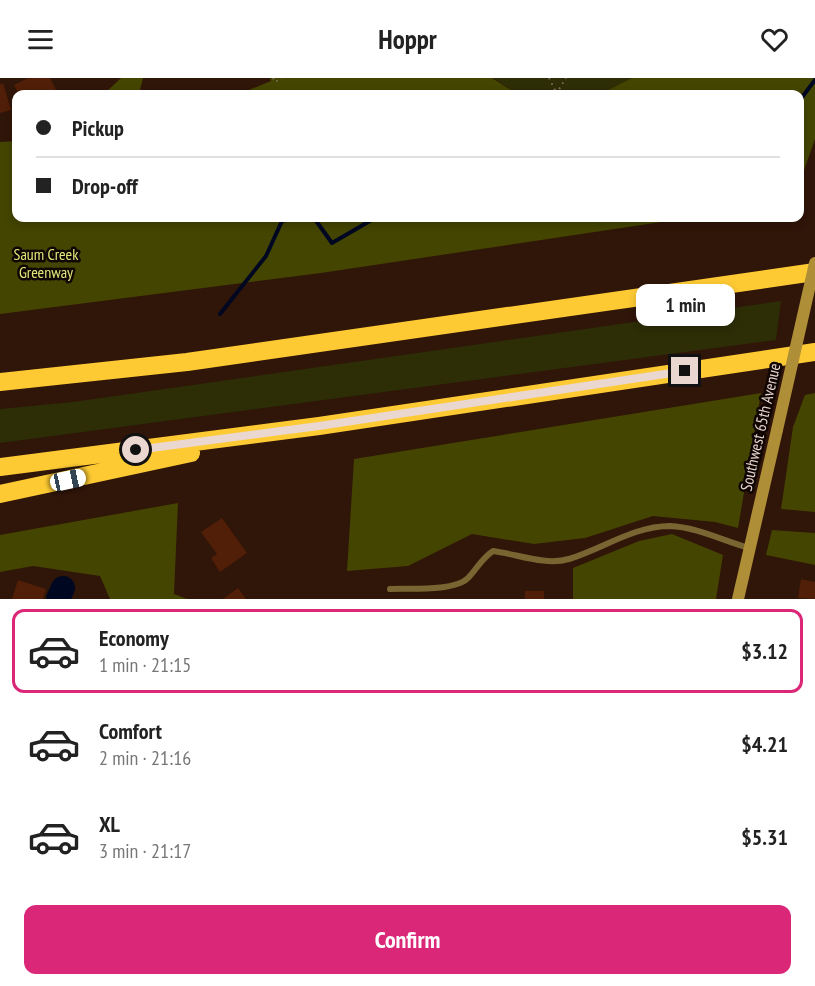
<!DOCTYPE html>
<meta charset="utf-8">
<style>
:root{--surface:#fff;--page:#f6f6f6;--text:#222;--muted:#767676;--line:#e0e0e0;--accent:#db2777}
body{margin:0;font-family:"PT Sans Narrow",sans-serif;background:var(--page);color:var(--text);height:100vh;display:flex;flex-direction:column;font-size:22px;white-space:nowrap}
*{box-sizing:border-box;margin:0}
p{font-size:20px;color:var(--muted)}
.icon{flex:none;width:33px;height:33px;fill:none;stroke:currentColor;stroke-width:2;stroke-linecap:round;stroke-linejoin:round}
.map{position:relative;height:521px;overflow:hidden}
.sheet{display:flex;flex-direction:column;background:var(--surface);flex:1}
.sheet>*{flex:none}
.guide{position:absolute;left:12px;top:12px;width:792px;height:132px;border-radius:12px;box-shadow:0 3px 9px #0003;display:grid;align-content:center;height:132px;padding:0 24px;background:var(--surface)}
.end{position:absolute;width:27px;height:27px;margin:-14px;border:8px solid #ead7cf;background:#111;box-shadow:0 0 0 3px #111}
.from{border-radius:50%}
.bubble{position:absolute;height:42px;border-radius:12px;background:var(--surface);box-shadow:0 3px 9px #0003;font-size:20px;font-weight:700;line-height:42px;text-align:center}
.car{position:absolute;width:18px;height:36px;margin:-18px -9px;border-radius:8px;box-shadow:0 0 4px 2px #0007;background:linear-gradient(#fff 24%,#345 0 40%,#fff 0 76%,#345 0 86%,#fff 0)}
.guide b{display:flex;align-items:center;gap:21px;height:57px;font-size:22px}
.guide b+b{border-top:2px solid var(--line)}
.guide i{width:15px;height:15px;background:var(--text)}
ul{padding:10px 0 0;list-style:none}
li{display:flex;align-items:center;gap:18px;height:84px;margin:0 12px 9px;padding:0 12px;border:3px solid transparent;border-radius:12px}
li div{flex:1}
li b{display:block;font-size:22px}
li em{font-style:normal;font-weight:700}
li.selected{border-color:var(--accent)}
li>.icon{width:54px;height:54px;stroke-width:1.5}
.action{display:flex;gap:12px;margin-top:auto;padding:12px 24px}
.action a{flex:1;height:69px;border-radius:12px;background:var(--accent);color:#fff;font-size:24px;font-weight:700;line-height:69px;text-align:center}
header{display:flex;justify-content:space-between;align-items:center;height:78px;padding:0 24px;background:var(--surface);font-size:27px;font-weight:700}
.map>svg:first-child{display:block}
.green{fill:#2d2e06}
.forest{fill:#444500}
.lines{fill:none;stroke-linecap:round;stroke-linejoin:round}
.stream{stroke:#000721;stroke-width:4}
.river{stroke:#000721;stroke-width:24}
.building{fill:#511e07}
.path{stroke:#836c61;stroke-width:2;stroke-dasharray:1.5 4.5;stroke-linecap:butt}
.service{stroke:#796532;stroke-width:6}
.secondary{stroke:#ae8e37;stroke-width:12}
.motorway{stroke:#fdca34;stroke-width:18}
.secondary-bridge{stroke:#ae8e37;stroke-width:12}
.route{stroke:#ead7cf;stroke-width:8}
.labels{text-anchor:middle;dominant-baseline:central;stroke-width:5;stroke-linejoin:round;paint-order:stroke}
.park-label{font-size:16px;fill:#e3e77a;stroke:#0f0502}
.street-label{font-size:16px;fill:#ead7cf;stroke:#0f0502}
</style>
<header><svg class="icon" aria-label="menu" viewBox="0 0 24 24"><path d="M4 6h16M4 12h16M4 18h16"/></svg>Hoppr<svg class="icon" aria-label="heart" viewBox="0 0 24 24"><path d="M12 20l-8-8c-3-5 5-10 8-4 3-6 11-1 8 4z"/></svg></header>
<div class="map">
<svg width="815" height="521" viewBox="0 0 815 521">
<rect width="100%" height="100%" fill="#301509"/>
<!-- green -->
<path class="green" d="M493,0h139l-32,16h-83z
M781,223l-5,39 -776,103v-34l73,-7z"/>
<!-- forest -->
<path class="forest" d="M121,0h22l-4,16h-35z
M270,0h222l25,16h-278l32,-13z
M632,0h183v61l-15,43v-88h-200z
M16,63v77h672l-367,55 -321,41v-172z
M761,315l-23,135 -23,-6 -62,-6 -68,22 -51,6 -62,-10 -64,32 -61,5 7,-112z
M815,315v119l-34,-3 12,-82 12,-32z
M178,425l-4,91 13,5h-77l-10,-23 -67,-10 -33,6v-37z
M772,452l43,3v32l-49,-10z
M672,456l51,21 -7,44h-143v-31l66,-27z"/>
<g class="lines">
<!-- stream -->
<path class="stream" d="M800,22l15,-20
M314,140l18,25 43,-25
M220,236l46,-58 16,-35 13,-3"/>
<!-- river -->
<path class="river" d="M58,521l5,-11"/>
</g>
<!-- building -->
<path class="building" d="M28,0h22l6,12 -9,4h-28l-5,-9z
M3,5l8,27 -11,3v-29z
M222,440l25,35 -27,19 -9,-14 6,-4 -16,-22z
M801,501l14,3v17l-17,-1z
M18,502l28,9 -3,10h-31z
M238,510l8,11h-23z
M525,513h19v8h-19z"/>
<g class="lines">
<!-- path -->
<path class="path" d="M273,0l2,4 7,-4
M549,0l7,14
M556,16l10,-16"/>
<!-- service -->
<path class="service" d="M390,511c19,-1 64,3 78,-11 9,-9 13,-19 25,-27 24,3 52,15 76,8 33,-10 65,-33 101,-33 26,1 54,15 79,22"/>
<!-- secondary -->
<path class="secondary" d="M738,521l39,-169"/>
<!-- motorway -->
<path class="motorway" d="M0,304l187,-20 628,-90
M0,389l319,-41 496,-74
M0,416l191,-41"/>
<!-- secondary-bridge -->
<path class="secondary-bridge" d="M777,352l38,-167"/>
</g>
<g class="lines">
<!-- route -->
<path class="route" d="M136,372l183,-24 366,-55"/>
</g>
<g class="labels">
<!-- park labels -->
<g class="park-label">
<text x="46" y="176">Saum Creek<tspan x="46" dy="18">Greenway</tspan></text>
</g>
<!-- street labels -->
<g class="street-label">
<text transform="translate(760 349) rotate(-77)">Southwest 65th Avenue</text>
</g>
</g>
</svg>
<i class="end from" style="left:136px;top:372px"></i>
<i class="end" style="left:685px;top:293px"></i>
<div class="bubble" style="left:636px;top:206px;width:99px">1 min</div>
<i class="car" style="left:68px;top:402px;rotate:78deg"></i>
<div class="guide">
<b><i class="from"></i>Pickup</b>
<b><i></i>Drop-off</b>
</div>
</div>
<section class="sheet">
<ul>
<li class="selected"><svg class="icon" aria-label="car" viewBox="0 0 24 24"><path d="M5 17H2v-5l4-1 3-4h7l3 4 3 1v5h-3M9 17h6M6 11h13"/><circle cx="7" cy="17" r="2"/><circle cx="17" cy="17" r="2"/></svg><div><b>Economy</b><p>1 min · 21:15</p></div><em>$3.12</em></li>
<li><svg class="icon" aria-label="car" viewBox="0 0 24 24"><path d="M5 17H2v-5l4-1 3-4h7l3 4 3 1v5h-3M9 17h6M6 11h13"/><circle cx="7" cy="17" r="2"/><circle cx="17" cy="17" r="2"/></svg><div><b>Comfort</b><p>2 min · 21:16</p></div><em>$4.21</em></li>
<li><svg class="icon" aria-label="car" viewBox="0 0 24 24"><path d="M5 17H2v-5l4-1 3-4h7l3 4 3 1v5h-3M9 17h6M6 11h13"/><circle cx="7" cy="17" r="2"/><circle cx="17" cy="17" r="2"/></svg><div><b>XL</b><p>3 min · 21:17</p></div><em>$5.31</em></li>
</ul>
<div class="action"><a>Confirm</a></div>
</section>
